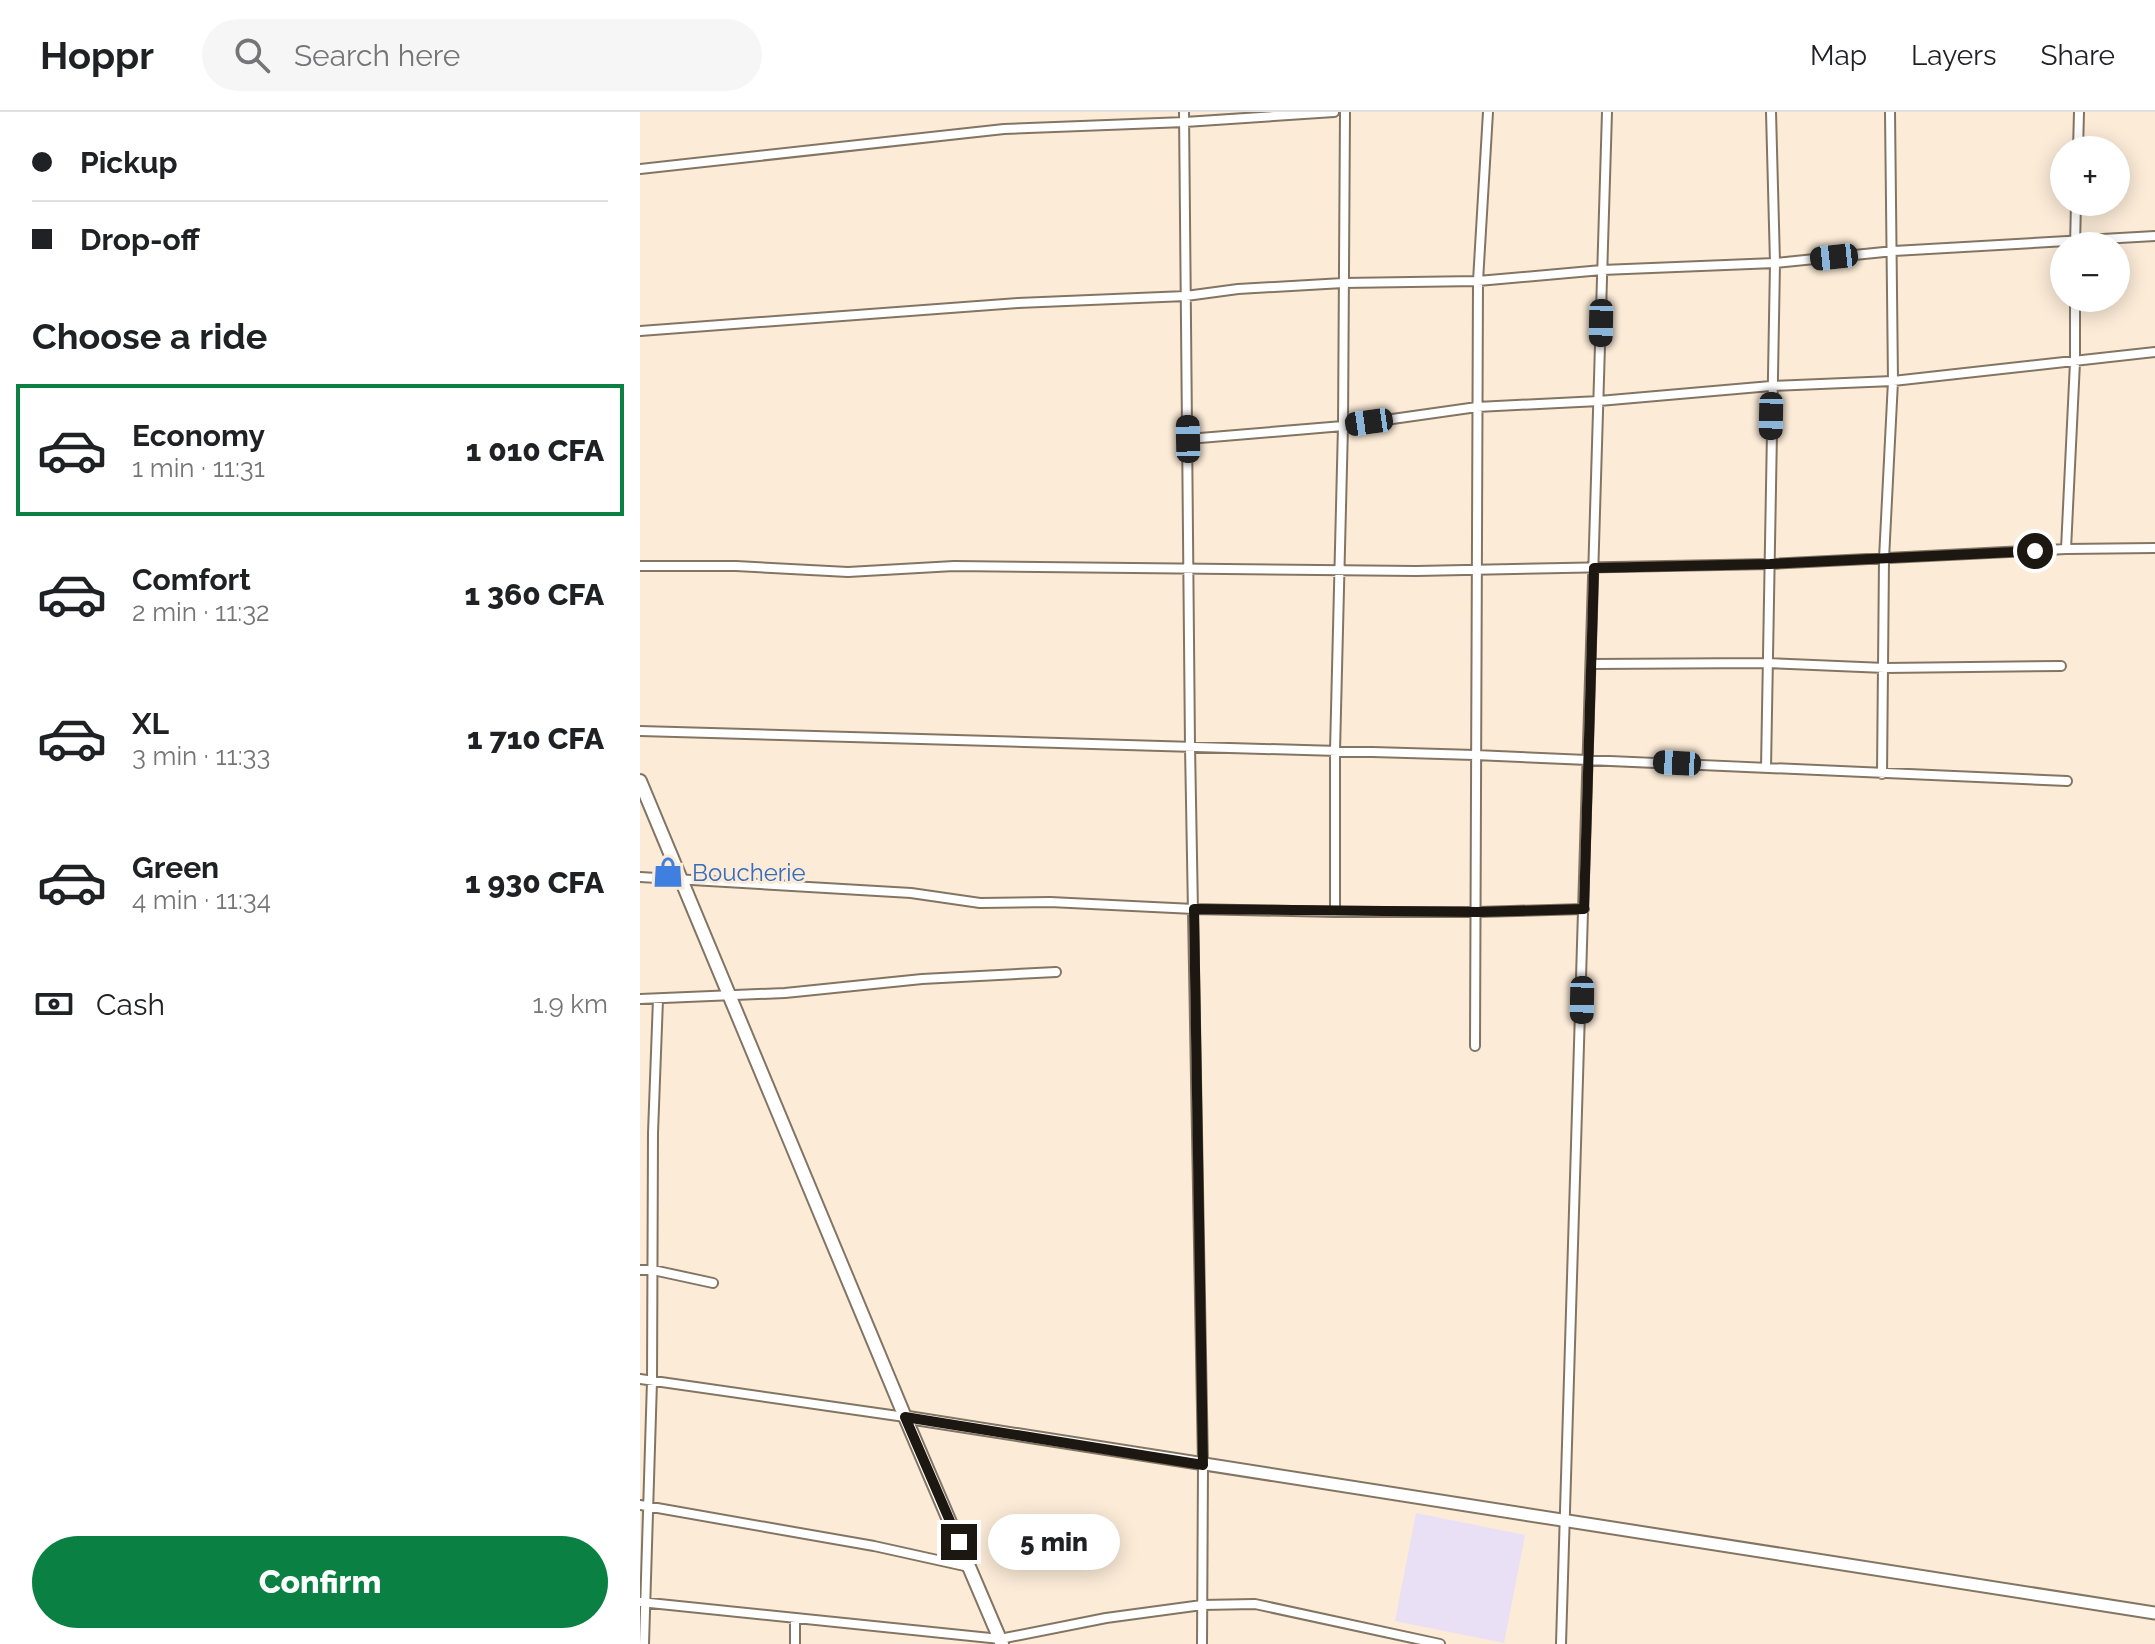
<!DOCTYPE html>
<meta charset="utf-8">
<style>
:root{--surface:#fff;--page:#f6f6f6;--text:#202124;--muted:#757577;--line:#e0e0e0;--accent:#0b8043}
body{margin:0;font-family:Raleway,sans-serif;background:var(--page);color:var(--text);height:100vh;display:flex;flex-direction:column;font-size:30px;white-space:nowrap}
*{box-sizing:border-box;margin:0}
p{font-size:26px;color:var(--muted)}
.icon{flex:none;width:44px;height:44px;fill:none;stroke:currentColor;stroke-width:2;stroke-linecap:round;stroke-linejoin:round}
.map{position:relative;flex:1;overflow:hidden}
.drawer{display:flex;flex-direction:column;background:var(--surface);width:640px}
.drawer>*{flex:none}
.top-card{display:grid;align-content:center;height:176px;padding:0 32px;background:var(--surface)}
.buttons{position:absolute;left:1410px;top:24px;display:grid;gap:16px}
.buttons a{display:grid;place-items:center;width:80px;height:80px;border-radius:50%;background:var(--surface);box-shadow:0 4px 20px #0003;font-size:40px}
.end{position:absolute;width:36px;height:36px;margin:-18px;border:10px solid #1c1710;background:#fff;box-shadow:0 0 0 4px #fff}
.from{border-radius:50%}
.bubble{position:absolute;height:56px;border-radius:28px;background:var(--surface);box-shadow:0 4px 20px #0003;font-size:26px;font-weight:800;line-height:56px;text-align:center}
.car{position:absolute;width:24px;height:48px;margin:-24px -12px;border-radius:10px;box-shadow:0 0 6px 2px #0007;background:linear-gradient(#222 24%,#8ab4d8 0 40%,#222 0 76%,#8ab4d8 0 86%,#222 0)}
.top-card b{display:flex;align-items:center;gap:28px;height:76px;font-size:30px}
.top-card b+b{border-top:2px solid var(--line)}
.top-card i{width:20px;height:20px;background:var(--text)}
ul{padding:0;list-style:none}
li{display:flex;align-items:center;gap:24px;height:132px;margin:0 16px 12px;padding:0 16px;border:4px solid transparent;border-radius:0px}
li div{flex:1}
li b{display:block;font-size:30px}
li em{font-style:normal;font-weight:800}
li.active{border-color:var(--accent)}
li>.icon{width:72px;height:72px;stroke-width:1.5}
h2{padding:0 32px;font-size:36px;line-height:96px}
.pay{display:flex;align-items:center;gap:20px;height:88px;padding:0 32px;font-size:30px}
.pay p{margin-inline-start:auto}
.button{display:flex;gap:16px;margin-top:auto;padding:16px 32px}
.button a{flex:1;height:92px;border-radius:48px;background:var(--accent);color:#fff;font-size:32px;font-weight:800;line-height:92px;text-align:center}
header{display:flex;align-items:center;gap:48px;box-sizing:border-box;height:112px;padding:0 40px;background:var(--surface);border-bottom:2px solid var(--line)}
header strong{font-size:38px}
nav{display:flex;gap:44px;margin-inline-start:auto;font-size:28px}
.search{width:560px;height:72px;background:var(--page);display:flex;align-items:center;gap:20px;box-sizing:border-box;padding:0 28px;border-radius:44px;color:var(--muted);font-size:30px}
main{display:flex;flex:1;min-height:0}
.map>svg:first-child{display:block}
.industrial{fill:#e9e0f5}
.lines{fill:none;stroke-linecap:round;stroke-linejoin:round}
.minor-casing{stroke:#837563;stroke-width:12}
.major-casing{stroke:#837563;stroke-width:15}
.highway-casing{stroke:#837563;stroke-width:16}
.minor{stroke:#fff;stroke-width:8}
.major{stroke:#fff;stroke-width:11}
.highway{stroke:#fff;stroke-width:12}
.route{stroke:#1c1710;stroke-width:10}
.labels{text-anchor:middle;dominant-baseline:central;stroke-width:6;stroke-linejoin:round;paint-order:stroke}
.shop-label{font-size:24px;fill:#366cbe;stroke:#fbebd7;text-anchor:start}
</style>
<header>
<strong>Hoppr</strong>
<div class="search"><svg class="icon" aria-label="search" viewBox="0 0 24 24"><circle cx="10" cy="10" r="6"/><path d="M15 15l6 6"/></svg>Search here</div>
<nav><a>Map</a><a>Layers</a><a>Share</a></nav>
</header>
<main>
<section class="drawer">
<div class="top-card">
<b><i class="from"></i>Pickup</b>
<b><i></i>Drop-off</b>
</div>
<h2>Choose a ride</h2>
<ul>
<li class="active"><svg class="icon" aria-label="car" viewBox="0 0 24 24"><path d="M5 17H2v-5l4-1 3-4h7l3 4 3 1v5h-3M9 17h6M6 11h13"/><circle cx="7" cy="17" r="2"/><circle cx="17" cy="17" r="2"/></svg><div><b>Economy</b><p>1 min · 11:31</p></div><em>1 010 CFA</em></li>
<li><svg class="icon" aria-label="car" viewBox="0 0 24 24"><path d="M5 17H2v-5l4-1 3-4h7l3 4 3 1v5h-3M9 17h6M6 11h13"/><circle cx="7" cy="17" r="2"/><circle cx="17" cy="17" r="2"/></svg><div><b>Comfort</b><p>2 min · 11:32</p></div><em>1 360 CFA</em></li>
<li><svg class="icon" aria-label="car" viewBox="0 0 24 24"><path d="M5 17H2v-5l4-1 3-4h7l3 4 3 1v5h-3M9 17h6M6 11h13"/><circle cx="7" cy="17" r="2"/><circle cx="17" cy="17" r="2"/></svg><div><b>XL</b><p>3 min · 11:33</p></div><em>1 710 CFA</em></li>
<li><svg class="icon" aria-label="car" viewBox="0 0 24 24"><path d="M5 17H2v-5l4-1 3-4h7l3 4 3 1v5h-3M9 17h6M6 11h13"/><circle cx="7" cy="17" r="2"/><circle cx="17" cy="17" r="2"/></svg><div><b>Green</b><p>4 min · 11:34</p></div><em>1 930 CFA</em></li>
</ul>
<div class="pay"><svg class="icon" aria-label="cash" viewBox="0 0 24 24"><path d="M3 7h18v10H3z"/><circle cx="12" cy="12" r="2"/></svg>Cash<p>1.9 km</p></div>
<div class="button"><a>Confirm</a></div>
</section>
<div class="map">
<svg width="1515" height="1532" viewBox="0 0 1515 1532">
<rect width="100%" height="100%" fill="#fbebd7"/>
<!-- industrial -->
<path class="industrial" d="M776,1401l109,22 -21,108 -109,-22z"/>
<g class="lines">
<defs>
<path id="minor" d="M544,0l6,634 13,719 -1,179
M1438,38l1,-38
M0,57l364,-40 181,-7 149,-10
M1435,134l1,-44
M0,219l378,-28 168,-7 52,-7 105,-6 135,-2 124,-11 173,-7 119,-12 261,-15
M548,327l155,-13 134,-19 122,-6 172,-15 122,-5 262,-29
M1426,437l9,-187v-64
M0,454h96l112,6 106,-6 462,5 354,-7 296,-15 89,-1
M951,552l175,-1 119,5 176,-2
M0,619l835,24 592,26
M1126,656l9,-505 -4,-151
M1242,662l2,-215 9,-178 -3,-269
M0,765l271,16 69,10 70,-1 144,7 141,3h142l107,-3
M695,800v-161l8,-325 2,-314
M0,887l145,-6 137,-14 134,-7
M835,934l3,-765 10,-169
M0,1158h13l60,13
M0,1267l265,38
M0,1393l234,41 95,21
M0,1490l360,37 106,-21 96,-13 53,-1 185,40
M155,1506v26
M4,1532l8,-263 1,-248 5,-134
M921,1532l46,-1532"/>
<path id="major" d="M265,1305c416,67 833,131 1250,196"/>
<path id="highway" d="M0,669l265,636 97,227"/>
</defs>
<!-- minor casing -->
<use href="#minor" class="minor-casing"/>
<!-- major casing -->
<use href="#major" class="major-casing"/>
<!-- highway casing -->
<use href="#highway" class="highway-casing"/>
<!-- minor -->
<use href="#minor" class="minor"/>
<!-- major -->
<use href="#major" class="major"/>
<!-- highway -->
<use href="#highway" class="highway"/>
</g>
<g class="lines">
<!-- route -->
<path class="route" d="M319,1430l-54,-125 298,48 -9,-556 283,3 107,-3 10,-341 176,-4 265,-13"/>
</g>
<!-- icons -->
<defs>
<symbol id="shop-bare" viewBox="-9 -9 18 18"><path d="M-5-2.5h2.3a2.7 3.5 0 0 1 5.4 0H5L5.5 6h-11ZM-1.5-2.5h3a1.5 2.3 0 0 0-3 0Z" fill="#3f7fe0" stroke="#fbebd7" stroke-width="2.5" paint-order="stroke"/></symbol>
</defs>
<g fill-rule="evenodd">
<use href="#shop-bare" x="6" y="738" width="44" height="44"/>
</g>
<g class="labels">
<!-- shop labels -->
<g class="shop-label">
<text x="52" y="760">Boucherie</text>
</g>
</g>
</svg>
<div class="buttons">
<a>+</a>
<a>−</a>
</div>
<i class="end from" style="left:1395px;top:439px"></i>
<i class="end" style="left:319px;top:1430px"></i>
<div class="bubble" style="left:348px;top:1402px;width:132px">5 min</div>
<i class="car" style="left:1194px;top:145px;rotate:264deg"></i>
<i class="car" style="left:961px;top:211px;rotate:181deg"></i>
<i class="car" style="left:1131px;top:304px;rotate:181deg"></i>
<i class="car" style="left:729px;top:310px;rotate:262deg"></i>
<i class="car" style="left:548px;top:327px;rotate:359deg"></i>
<i class="car" style="left:1037px;top:651px;rotate:273deg"></i>
<i class="car" style="left:942px;top:888px;rotate:181deg"></i>
</div>
</main>
